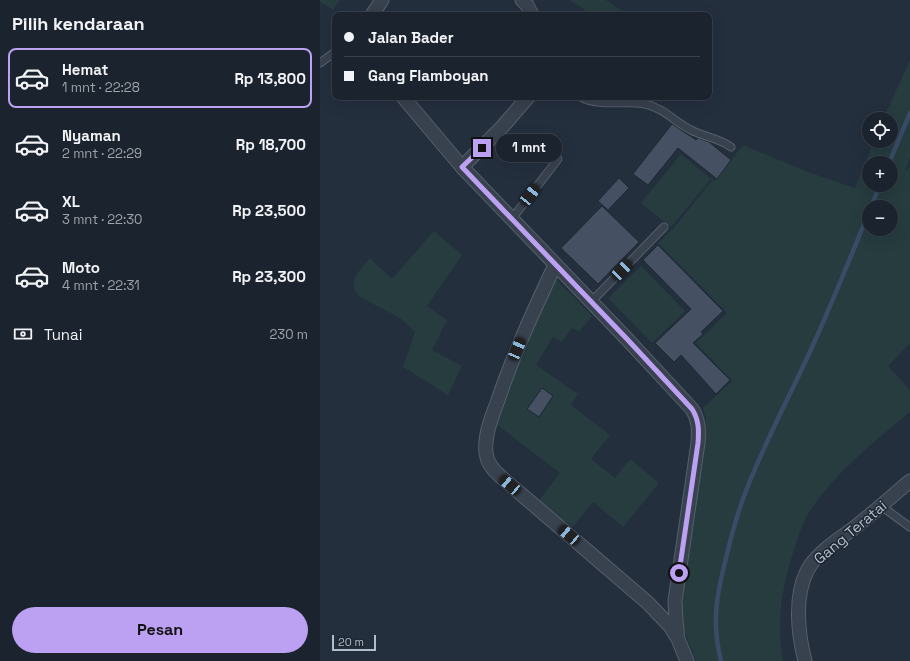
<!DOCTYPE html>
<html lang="id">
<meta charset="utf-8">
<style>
:root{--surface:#1b232e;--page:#282f3a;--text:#f1f3f6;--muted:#a0a4aa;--line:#39404a;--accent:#bca0f2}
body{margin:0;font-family:"Space Grotesk",sans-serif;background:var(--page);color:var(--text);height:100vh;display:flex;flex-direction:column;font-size:15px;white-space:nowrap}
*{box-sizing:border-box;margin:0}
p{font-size:13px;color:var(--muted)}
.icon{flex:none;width:22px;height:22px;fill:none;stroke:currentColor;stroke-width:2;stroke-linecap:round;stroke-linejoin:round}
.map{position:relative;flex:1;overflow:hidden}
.sheet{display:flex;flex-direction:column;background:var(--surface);width:320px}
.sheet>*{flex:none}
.hud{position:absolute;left:12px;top:12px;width:380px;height:88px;border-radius:8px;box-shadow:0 4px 16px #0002,0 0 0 1px var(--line);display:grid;align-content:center;height:88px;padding:0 12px;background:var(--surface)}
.tools{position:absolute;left:542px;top:112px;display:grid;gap:8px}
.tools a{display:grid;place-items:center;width:36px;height:36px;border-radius:50%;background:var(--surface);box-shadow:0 4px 16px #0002,0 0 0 1px var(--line);font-size:20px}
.scale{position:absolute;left:12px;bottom:10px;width:44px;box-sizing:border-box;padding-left:4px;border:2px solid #b4bcc9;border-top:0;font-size:11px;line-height:14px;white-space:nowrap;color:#b4bcc9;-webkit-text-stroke:3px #1d2633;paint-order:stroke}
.end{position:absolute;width:18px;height:18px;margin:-9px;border:5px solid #bca0f2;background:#111;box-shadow:0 0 0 2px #111}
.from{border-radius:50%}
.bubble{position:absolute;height:28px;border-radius:14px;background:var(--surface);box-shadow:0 4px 16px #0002,0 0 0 1px var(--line);font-size:13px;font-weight:700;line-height:28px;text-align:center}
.car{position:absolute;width:12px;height:24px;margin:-12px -6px;border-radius:5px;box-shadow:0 0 3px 1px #0007;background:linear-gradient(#222 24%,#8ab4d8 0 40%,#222 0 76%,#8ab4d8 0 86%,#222 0)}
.hud b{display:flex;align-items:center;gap:14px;height:38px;font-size:15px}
.hud b+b{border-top:1px solid var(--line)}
.hud i{width:10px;height:10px;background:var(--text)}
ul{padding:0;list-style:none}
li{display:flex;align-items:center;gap:12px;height:60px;margin:0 8px 6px;padding:0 4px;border:2px solid transparent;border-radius:8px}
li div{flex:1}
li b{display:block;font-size:15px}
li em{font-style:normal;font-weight:700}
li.on{border-color:var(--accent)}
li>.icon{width:36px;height:36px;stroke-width:1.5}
h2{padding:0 12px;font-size:18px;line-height:48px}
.pay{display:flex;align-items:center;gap:10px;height:44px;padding:0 12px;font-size:15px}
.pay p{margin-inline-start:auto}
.button{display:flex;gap:8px;margin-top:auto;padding:8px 12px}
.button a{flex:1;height:46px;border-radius:24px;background:var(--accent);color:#111;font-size:16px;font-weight:700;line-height:46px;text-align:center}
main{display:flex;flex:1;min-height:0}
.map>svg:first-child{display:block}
.green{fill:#263c3f;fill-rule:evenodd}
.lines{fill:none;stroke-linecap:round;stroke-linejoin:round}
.stream{stroke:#394c67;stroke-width:4.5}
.building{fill:#455162;stroke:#1f2835}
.service-casing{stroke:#565f6c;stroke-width:9}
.minor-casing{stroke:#565f6c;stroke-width:15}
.service{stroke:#38414e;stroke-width:7}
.minor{stroke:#38414e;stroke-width:13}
.route{stroke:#bca0f2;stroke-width:5}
.labels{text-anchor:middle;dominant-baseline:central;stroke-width:3;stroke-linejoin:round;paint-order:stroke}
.street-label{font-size:15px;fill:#b4bcc9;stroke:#1d2633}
</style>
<main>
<section class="sheet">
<h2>Pilih kendaraan</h2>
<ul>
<li class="on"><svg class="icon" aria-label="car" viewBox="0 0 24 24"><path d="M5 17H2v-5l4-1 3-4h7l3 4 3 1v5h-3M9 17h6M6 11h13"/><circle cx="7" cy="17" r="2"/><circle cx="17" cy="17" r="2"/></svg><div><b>Hemat</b><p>1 mnt · 22:28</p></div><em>Rp 13,800</em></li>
<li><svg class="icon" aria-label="car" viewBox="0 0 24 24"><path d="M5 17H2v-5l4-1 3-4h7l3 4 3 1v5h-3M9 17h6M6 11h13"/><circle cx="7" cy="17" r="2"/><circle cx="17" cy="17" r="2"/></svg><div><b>Nyaman</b><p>2 mnt · 22:29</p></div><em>Rp 18,700</em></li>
<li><svg class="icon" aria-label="car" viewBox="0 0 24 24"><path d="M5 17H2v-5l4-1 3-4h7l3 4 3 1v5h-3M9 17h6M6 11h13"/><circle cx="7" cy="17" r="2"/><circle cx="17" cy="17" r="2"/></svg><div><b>XL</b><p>3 mnt · 22:30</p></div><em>Rp 23,500</em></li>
<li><svg class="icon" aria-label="car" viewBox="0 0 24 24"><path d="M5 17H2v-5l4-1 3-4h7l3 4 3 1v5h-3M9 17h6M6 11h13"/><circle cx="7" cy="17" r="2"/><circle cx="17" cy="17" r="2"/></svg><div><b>Moto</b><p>4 mnt · 22:31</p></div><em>Rp 23,300</em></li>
</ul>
<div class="pay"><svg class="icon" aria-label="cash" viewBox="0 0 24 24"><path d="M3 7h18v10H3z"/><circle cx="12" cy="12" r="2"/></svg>Tunai<p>230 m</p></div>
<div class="button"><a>Pesan</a></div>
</section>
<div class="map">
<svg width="590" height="661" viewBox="0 0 590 661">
<rect width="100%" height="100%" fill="#242f3e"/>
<!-- green -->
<path class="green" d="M0,0h20l-7,10 -13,-8z
M250,0h36l22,15h-36z
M590,60v97l-5,14 5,-4v176l-22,23 22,24v22c-34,28 -70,57 -96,93 -9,12 -15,28 -19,42 -13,37 -19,75 -12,114h-87l-12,-31 -2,-17 1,-18 23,-166v-9l-3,-12 29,-27 -36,-38 31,-30 -69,-70 15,-14 40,-50 2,2 28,-36 65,27 47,16 19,-47h17v-22h-8zM549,163h22v22h-22zM549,207h22v22h-22z
M361,154l30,25 -40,48 -30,-24z
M114,231l28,24 -35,51 20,14 -15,30 30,16 -14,29 -45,-28 12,-35 -15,-14 -40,-21c-15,-15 0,-27 10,-39l22,21z
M321,266l44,45 -33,32 -44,-45z
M236,279l36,37 -13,16 -7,-4 -10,14 -9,-5 -17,28 42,29 -7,11 39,30 -19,24 24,19 15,-19 29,24 -36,44 -30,-25 -22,27 -34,-26 23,-30 -64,-49 23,-64z"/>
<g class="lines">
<!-- stream -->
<path class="stream" d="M569,163l21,-50
M551,207l9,-22
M401,661c-10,-40 -4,-68 6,-107 5,-21 11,-43 19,-63 19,-50 45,-97 67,-146 20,-44 38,-89 56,-133"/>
</g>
<!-- building -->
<path class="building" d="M352,124l24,16 2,-2 11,4 22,18 -14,19 -39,-31 -30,37 -15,-11z
M299,178l10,10 -21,22 -10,-9z
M282,206l37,36 -41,42 -37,-36z
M338,245l65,66 -22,21 2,2 -10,9 37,37 -14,14 -35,-39 -7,7 -19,-19 36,-34 -48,-49z
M222,388l11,8 -14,21 -12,-8z"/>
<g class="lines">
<defs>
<path id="service" d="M0,63l15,-11
M261,97c17,10 45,3 64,7 21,5 29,18 46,26 13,7 28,8 40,17
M191,220l47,-61
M271,302l73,-75
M561,506l29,21"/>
<path id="minor" d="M202,0l5,5 5,10
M52,15l10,-15
M83,97l59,70 165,172 65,70c7,11 7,21 6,34l-23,158 1,20 2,18 9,22
M142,167l41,-41 25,-29
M235,265c-21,45 -42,90 -58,138 -6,15 -13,34 -11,50 1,10 7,17 14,23l148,127 22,23 6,10
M485,661c-7,-27 -11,-64 2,-90 9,-18 31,-31 47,-43 19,-15 37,-31 56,-47"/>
</defs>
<!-- service casing -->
<use href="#service" class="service-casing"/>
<!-- minor casing -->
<use href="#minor" class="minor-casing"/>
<!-- service -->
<use href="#service" class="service"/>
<!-- minor -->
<use href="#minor" class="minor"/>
</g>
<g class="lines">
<!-- route -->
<path class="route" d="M162,148l-20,19 165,172 65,70c7,11 7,21 6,34l-19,130"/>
</g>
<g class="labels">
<!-- street labels -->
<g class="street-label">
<text transform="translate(530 532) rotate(-40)">Gang Teratai</text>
</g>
</g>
</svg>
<div class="tools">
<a><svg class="icon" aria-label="locate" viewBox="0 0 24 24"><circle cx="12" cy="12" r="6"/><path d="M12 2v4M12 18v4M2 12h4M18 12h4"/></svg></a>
<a>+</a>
<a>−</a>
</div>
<div class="scale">20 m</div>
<i class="end from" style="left:359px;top:573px"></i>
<i class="end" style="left:162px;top:148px"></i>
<div class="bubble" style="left:176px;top:134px;width:66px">1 mnt</div>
<i class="car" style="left:210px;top:195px;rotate:38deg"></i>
<i class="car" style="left:302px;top:270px;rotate:44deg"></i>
<i class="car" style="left:197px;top:349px;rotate:23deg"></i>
<i class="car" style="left:190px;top:485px;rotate:310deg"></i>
<i class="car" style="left:249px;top:535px;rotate:310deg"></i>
<div class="hud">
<b><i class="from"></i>Jalan Bader</b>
<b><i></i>Gang Flamboyan</b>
</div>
</div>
</main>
